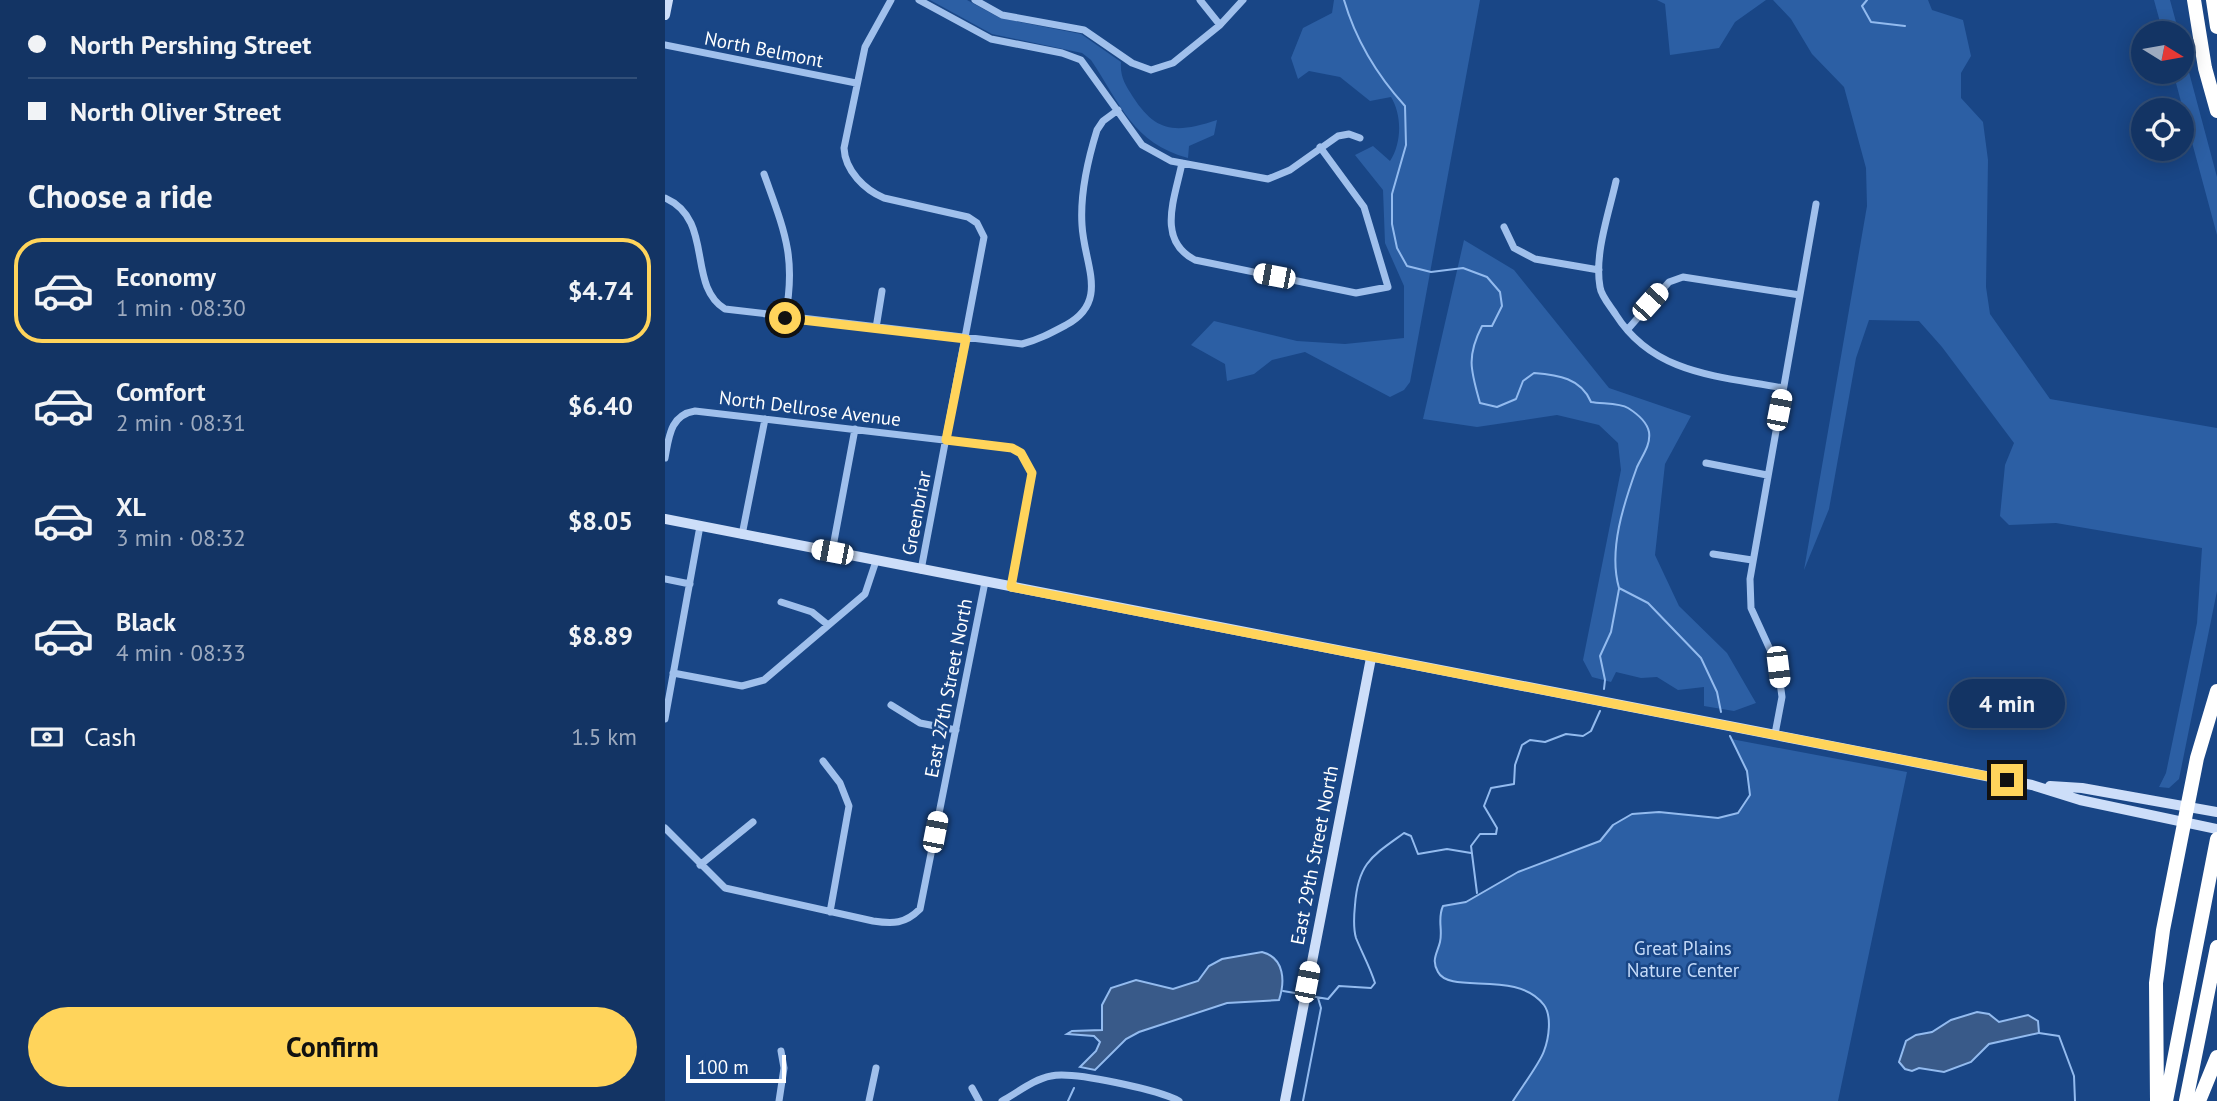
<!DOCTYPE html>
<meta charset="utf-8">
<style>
:root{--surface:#133464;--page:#1c3c6a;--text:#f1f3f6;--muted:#9daabf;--line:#324f78;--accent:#ffd45b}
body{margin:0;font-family:"PT Sans",sans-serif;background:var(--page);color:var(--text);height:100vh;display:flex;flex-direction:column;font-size:26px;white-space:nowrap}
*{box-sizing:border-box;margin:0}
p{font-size:23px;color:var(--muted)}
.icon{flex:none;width:38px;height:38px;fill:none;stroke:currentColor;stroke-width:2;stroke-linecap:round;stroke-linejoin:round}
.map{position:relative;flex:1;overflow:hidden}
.panel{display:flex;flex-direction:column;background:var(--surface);width:665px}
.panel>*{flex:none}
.hud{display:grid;align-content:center;height:154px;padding:0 28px;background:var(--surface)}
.needle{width:46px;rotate:101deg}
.tools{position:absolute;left:1466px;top:21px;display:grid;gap:14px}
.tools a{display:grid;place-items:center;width:63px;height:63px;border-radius:50%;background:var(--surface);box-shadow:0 4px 18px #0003,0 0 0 2px var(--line);font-size:35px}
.scale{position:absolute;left:21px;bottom:18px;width:100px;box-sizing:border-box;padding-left:7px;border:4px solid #fff;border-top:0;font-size:19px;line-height:24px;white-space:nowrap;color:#fff;-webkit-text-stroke:5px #194686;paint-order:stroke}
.end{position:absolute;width:32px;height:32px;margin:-16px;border:9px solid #ffd45b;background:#111;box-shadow:0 0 0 4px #111}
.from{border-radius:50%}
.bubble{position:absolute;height:49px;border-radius:24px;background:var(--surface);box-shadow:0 4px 18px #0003,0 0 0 2px var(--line);font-size:23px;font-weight:700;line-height:49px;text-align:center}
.car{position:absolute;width:21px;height:42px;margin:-21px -10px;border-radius:9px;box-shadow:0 0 5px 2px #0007;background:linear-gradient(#fff 24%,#345 0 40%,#fff 0 76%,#345 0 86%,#fff 0)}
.hud b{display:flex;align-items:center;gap:24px;height:66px;font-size:26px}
.hud b+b{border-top:2px solid var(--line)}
.hud i{width:18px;height:18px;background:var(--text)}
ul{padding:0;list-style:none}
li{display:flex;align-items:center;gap:21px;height:105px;margin:0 14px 10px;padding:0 14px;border:4px solid transparent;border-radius:28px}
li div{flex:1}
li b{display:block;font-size:26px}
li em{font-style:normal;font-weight:700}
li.current{border-color:var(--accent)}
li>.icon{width:63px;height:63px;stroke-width:1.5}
h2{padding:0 28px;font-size:32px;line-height:84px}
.pay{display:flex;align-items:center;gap:18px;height:77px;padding:0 28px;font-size:26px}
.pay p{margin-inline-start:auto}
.button{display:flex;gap:14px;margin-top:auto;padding:14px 28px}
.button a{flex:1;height:80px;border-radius:42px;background:var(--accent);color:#111;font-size:28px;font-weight:700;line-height:80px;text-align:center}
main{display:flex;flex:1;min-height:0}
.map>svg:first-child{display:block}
.green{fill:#2c5fa4}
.water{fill:#395a89;stroke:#93bbef;stroke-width:2}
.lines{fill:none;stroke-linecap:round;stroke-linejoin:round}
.stream{stroke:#93bbef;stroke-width:2}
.street{stroke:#a0c0ec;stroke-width:7}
.secondary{stroke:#cddef9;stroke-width:10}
.highway{stroke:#fff;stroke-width:14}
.route{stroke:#ffd45b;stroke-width:9}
.labels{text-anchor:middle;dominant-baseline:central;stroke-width:5;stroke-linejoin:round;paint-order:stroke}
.street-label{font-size:19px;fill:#fff;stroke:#194686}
.park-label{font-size:19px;fill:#c5dbf9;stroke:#194686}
</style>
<main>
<section class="panel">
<div class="hud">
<b><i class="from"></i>North Pershing Street</b>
<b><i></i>North Oliver Street</b>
</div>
<h2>Choose a ride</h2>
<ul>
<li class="current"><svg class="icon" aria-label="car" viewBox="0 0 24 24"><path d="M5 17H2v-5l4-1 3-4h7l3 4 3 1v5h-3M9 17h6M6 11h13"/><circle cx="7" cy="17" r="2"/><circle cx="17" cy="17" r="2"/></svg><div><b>Economy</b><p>1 min · 08:30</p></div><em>$4.74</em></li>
<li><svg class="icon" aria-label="car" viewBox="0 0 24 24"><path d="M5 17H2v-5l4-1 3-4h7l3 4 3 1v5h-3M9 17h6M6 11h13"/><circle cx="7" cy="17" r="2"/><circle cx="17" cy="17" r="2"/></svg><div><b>Comfort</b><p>2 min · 08:31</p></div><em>$6.40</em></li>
<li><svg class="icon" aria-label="car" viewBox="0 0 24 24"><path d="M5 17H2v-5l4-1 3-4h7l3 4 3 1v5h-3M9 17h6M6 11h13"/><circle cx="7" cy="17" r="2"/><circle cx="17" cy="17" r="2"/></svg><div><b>XL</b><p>3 min · 08:32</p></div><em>$8.05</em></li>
<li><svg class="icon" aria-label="car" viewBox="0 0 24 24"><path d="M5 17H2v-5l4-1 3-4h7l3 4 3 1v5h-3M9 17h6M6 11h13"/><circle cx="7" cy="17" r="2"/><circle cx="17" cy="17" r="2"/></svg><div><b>Black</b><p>4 min · 08:33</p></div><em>$8.89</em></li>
</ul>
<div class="pay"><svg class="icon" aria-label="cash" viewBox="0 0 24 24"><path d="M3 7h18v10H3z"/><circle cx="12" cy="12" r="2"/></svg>Cash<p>1.5 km</p></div>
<div class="button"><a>Confirm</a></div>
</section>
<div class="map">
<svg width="1552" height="1101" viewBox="0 0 1552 1101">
<rect width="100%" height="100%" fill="#194686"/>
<!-- green -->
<path class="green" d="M265,0h37l33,18 81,16 40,28c-1,15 4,22 12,35 24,37 44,36 84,23l-3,15 -25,11 -1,12c-55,-15 -67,-53 -97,-98l-9,-7 -90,-19z
M669,0h146l-70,382 -6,8 -14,7 -85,-45 -33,8 -18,14 -27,7 -2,-17 -34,-19 23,-24 83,20 48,3 59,-6v-52l-19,-43 -2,-53 -28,-35 18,-9 17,15c12,-18 12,-46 1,-64l-21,4 -30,-24 -31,-6 -11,8 -7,-21 12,-30 29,-15z
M992,0h109l-31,22 -16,26 -49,7 -5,-51z
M1108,0h155l4,10 31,10 8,36 -10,17v25l22,24 5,38 -2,127 4,27 60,85 167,29v163l-38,188 -10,9 -10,-1 7,-14 31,-150 5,-75 -146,-25 -47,2 -9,-9 5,-51 9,-22 -72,-96 -23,-26 -50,-1 -13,38 -27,151 -25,61 63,-364 -1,-38 -22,-81 -32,-33 -21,-35z
M1489,0h16l9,33h-16z
M1517,46l35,131v58l-44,-163h9z
M799,240l50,30 95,118 82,28 -26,48 -10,91 24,51 48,47 29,50 -22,8 -30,-5v-19l-26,3 -21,-13 -16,1 -25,-6 -5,10 -19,-5 -9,-17 38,-190 -3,-27 -19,-18 -42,-10 -80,12 -54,-8z
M1066,739l176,33 -69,329h-325c8,-13 27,-38 31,-50 5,-13 8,-35 0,-46 -28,-36 -94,-10 -106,-33 -7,-12 -1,-18 2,-30 3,-13 -3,-23 3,-36l23,-4 52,-30 82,-31 13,-16 19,-11 27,-2 59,6 20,-5 12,-18 -3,-24z"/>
<!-- water -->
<path class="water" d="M597,952c23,6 23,30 17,48l-52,3 -88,29 -13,7 -31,31 -15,-3 16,-16 4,-9 -6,-6 -27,-2 5,-3 30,-1v-25l9,-17 25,-8 37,9 25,-8 11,-15 13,-7z
M1312,1012l12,2 10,8 29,-7 10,6 1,12 -50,11 -18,18 -27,10 -25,-4 -7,3 -7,-2 -6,-7 7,-21 10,-6 16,-3 19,-12z"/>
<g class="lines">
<!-- stream -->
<path class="stream" d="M679,0c12,41 32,74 61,106l1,39 -14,49v30l5,24 10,18 24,6 32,-4 24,9 13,15 2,14 -10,20h-10c-16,31 -11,45 -2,77l17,4 19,-8 7,-18 11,-8c24,2 47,5 57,29 11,2 29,1 37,6 8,5 19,14 21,24 2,13 -7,24 -12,35 -13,36 -29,83 -18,121l29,15 53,55 16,34 4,20
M1202,0l-5,6 9,16 34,4
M939,689l1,-9 -5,-24 11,-24 8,-43
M812,893l-6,-47 9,-12h16l1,-6 -13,-22 7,-18 23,-4 1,-19 7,-20 8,-5 15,2 21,-8 17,2 8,-5 9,-20
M618,991l18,3
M645,996l18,3 11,-13 32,2 4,-5c-5,-16 -13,-30 -19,-45 -3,-10 -2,-23 -1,-33 3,-42 17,-49 49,-72l7,3 7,18 29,-5 24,4
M1374,1033l20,3 15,40 1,25
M403,1101l6,-13
M638,1101l18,-93 -3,-10
M848,1101c8,-13 27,-38 31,-50 5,-13 8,-35 0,-46 -27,-36 -94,-10 -106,-33 -7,-12 -1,-18 2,-30 3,-13 -3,-23 3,-36l23,-4 52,-30 82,-31 13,-16 19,-11 27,-2 59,6 20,-5 12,-18 -3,-24 -17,-35"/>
<!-- street -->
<path class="street" d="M226,0l-26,47 -21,101c1,23 21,42 40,50l84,19 9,6 7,14 -63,333
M254,0l72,39 71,14 19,7 61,85 29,16 97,18 22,-9 48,-34 11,-2 11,4
M310,0l27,15 82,15 48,33 19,7 22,-7 47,-38 23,-25
M535,0l20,25
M0,45l191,38
M517,163c-7,35 -26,77 13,97l161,33 32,-6 -24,-80 -44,-60
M99,174c20,56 33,83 21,144
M951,181c-7,32 -22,73 -16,106 1,9 11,20 16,28 38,60 104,61 167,73
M0,198c50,22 21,87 60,111l297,35c16,-4 29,-11 44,-19 44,-24 18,-60 16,-100 -2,-30 6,-66 15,-95l6,-9 15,-11
M839,227l10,21 21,11 64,11
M211,328l6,-37
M963,329l41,-47 14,-5 117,18
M0,458c4,-21 5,-43 30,-47l317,37 9,5 11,20 -21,115
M1041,463l61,12
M77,535l23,-116
M167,552l23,-123
M1048,554l39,6
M0,579l25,5
M116,602l31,10 16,13
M8,673l69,13 22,-6 101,-86 11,-33
M226,705l29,18 36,7
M0,719l35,-193
M1110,734l7,-37 -4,-30 -27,-59 -1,-29 66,-375
M158,761l17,22 9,23 -19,106
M0,828l60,60 148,33c20,3 32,3 47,-12l65,-327
M35,865l53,-43
M307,1088l7,13
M114,1101l5,-33 -3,-17
M204,1101l7,-33
M337,1101c15,-8 32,-22 49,-25 22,-5 108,14 128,25"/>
<!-- secondary -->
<path class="secondary" d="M0,15l3,-15
M0,519l1367,266 48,15 137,29
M1385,786l32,2 135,24
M620,1101l86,-443"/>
<!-- highway -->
<path class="highway" d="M1529,0l11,68 12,43
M1548,0l4,27
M1492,1101l-1,-118 7,-53 34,-172 20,-67
M1501,1101l51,-262
M1521,1101l31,-154
M1534,1101l18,-44"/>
</g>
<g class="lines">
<!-- route -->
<path class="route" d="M120,318l181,21 -20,101 66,8 9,5 11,20 -21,114 996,193"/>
</g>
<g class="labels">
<!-- street labels -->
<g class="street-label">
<text transform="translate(99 49) rotate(11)">North Belmont</text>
<text transform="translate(145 408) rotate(7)">North Dellrose Avenue</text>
<text transform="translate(251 513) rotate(-79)">Greenbriar</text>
<text transform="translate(283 688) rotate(-79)">East 27th Street North</text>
<text transform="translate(649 855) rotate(-79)">East 29th Street North</text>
</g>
<!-- park labels -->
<g class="park-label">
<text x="1018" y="948">Great Plains<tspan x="1018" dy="22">Nature Center</tspan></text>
</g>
</g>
</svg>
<div class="tools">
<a><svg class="needle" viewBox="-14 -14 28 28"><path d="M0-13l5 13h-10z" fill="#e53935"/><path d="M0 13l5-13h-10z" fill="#9daabf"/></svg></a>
<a><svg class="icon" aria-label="locate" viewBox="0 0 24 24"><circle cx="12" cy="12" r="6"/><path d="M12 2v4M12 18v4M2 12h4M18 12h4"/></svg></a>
</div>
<div class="scale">100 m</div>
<i class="end from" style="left:120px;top:318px"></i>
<i class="end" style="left:1342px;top:780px"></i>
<div class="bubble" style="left:1284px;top:679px;width:116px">4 min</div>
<i class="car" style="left:609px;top:276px;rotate:281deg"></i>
<i class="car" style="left:985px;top:302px;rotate:42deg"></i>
<i class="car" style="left:1114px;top:410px;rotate:11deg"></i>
<i class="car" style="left:167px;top:552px;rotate:281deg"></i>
<i class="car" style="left:1113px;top:667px;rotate:173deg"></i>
<i class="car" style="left:270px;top:832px;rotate:11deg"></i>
<i class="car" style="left:642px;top:982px;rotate:11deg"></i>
</div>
</main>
